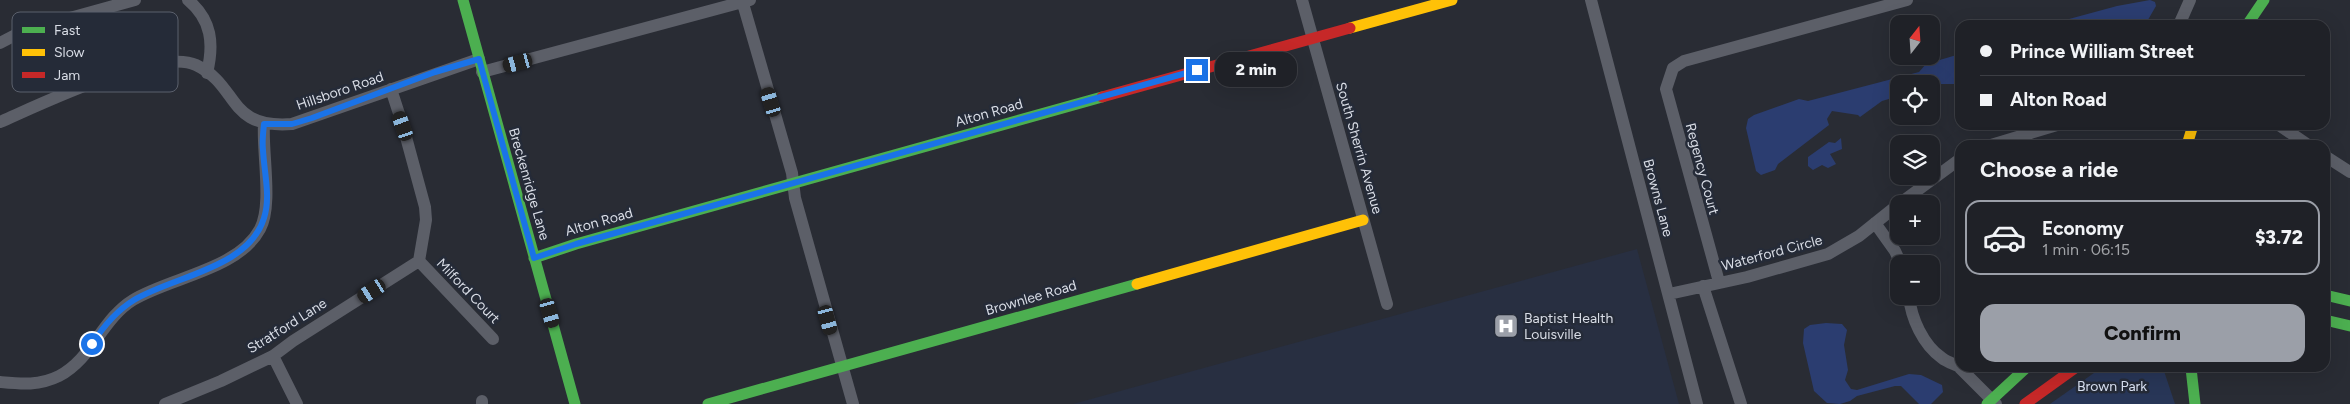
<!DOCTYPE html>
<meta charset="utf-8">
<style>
:root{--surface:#1f2127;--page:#2c2e33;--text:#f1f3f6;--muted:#a1a3a7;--line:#3c3e44;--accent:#9b9fa8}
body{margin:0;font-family:Figtree,sans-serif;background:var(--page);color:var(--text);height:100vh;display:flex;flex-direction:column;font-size:19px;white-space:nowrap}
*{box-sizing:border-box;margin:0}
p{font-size:16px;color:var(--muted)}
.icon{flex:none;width:28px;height:28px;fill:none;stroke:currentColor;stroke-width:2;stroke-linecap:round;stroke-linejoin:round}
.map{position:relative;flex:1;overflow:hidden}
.drawer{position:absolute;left:1955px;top:140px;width:375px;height:232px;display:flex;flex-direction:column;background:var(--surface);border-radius:15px;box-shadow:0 5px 20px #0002,0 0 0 1px var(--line)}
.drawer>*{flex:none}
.hud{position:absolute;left:1955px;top:20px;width:375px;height:110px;border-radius:15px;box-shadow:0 5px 20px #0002,0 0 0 1px var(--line);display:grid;align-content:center;height:110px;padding:0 25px;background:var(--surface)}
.needle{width:32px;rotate:17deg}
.controls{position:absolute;left:1890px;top:15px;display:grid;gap:10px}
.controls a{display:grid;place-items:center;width:50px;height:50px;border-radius:10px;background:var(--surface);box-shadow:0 5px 20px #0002,0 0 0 1px var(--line);font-size:25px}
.end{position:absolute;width:22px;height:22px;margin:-11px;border:6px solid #1a73e8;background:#fff;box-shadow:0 0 0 2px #fff}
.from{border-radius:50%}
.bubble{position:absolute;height:35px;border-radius:15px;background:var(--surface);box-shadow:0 5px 20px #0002,0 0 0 1px var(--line);font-size:16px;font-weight:800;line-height:35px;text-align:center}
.car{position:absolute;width:15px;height:30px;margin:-15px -8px;border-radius:6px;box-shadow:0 0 4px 1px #0007;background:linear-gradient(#222 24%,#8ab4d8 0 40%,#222 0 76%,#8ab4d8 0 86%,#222 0)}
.hud b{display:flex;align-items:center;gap:18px;height:48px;font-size:19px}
.hud b+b{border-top:1px solid var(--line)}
.hud i{width:12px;height:12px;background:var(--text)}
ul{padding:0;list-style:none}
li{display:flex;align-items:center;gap:15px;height:75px;margin:0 10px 8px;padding:0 15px;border:2px solid transparent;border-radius:15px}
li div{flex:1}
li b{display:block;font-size:19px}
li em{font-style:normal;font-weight:800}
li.current{border-color:var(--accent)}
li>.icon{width:45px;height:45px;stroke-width:1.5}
h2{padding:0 25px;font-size:22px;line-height:60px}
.cta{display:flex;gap:10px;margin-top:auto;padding:10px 25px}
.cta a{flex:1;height:58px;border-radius:15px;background:var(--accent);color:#111;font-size:20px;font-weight:800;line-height:58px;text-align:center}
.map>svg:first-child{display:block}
.built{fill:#282f41}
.green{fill:#283657}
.water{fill:#2b3d70}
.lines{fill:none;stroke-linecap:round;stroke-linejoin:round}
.street{stroke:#5c5f68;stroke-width:12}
.fast{stroke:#4caf50;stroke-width:11}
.slow{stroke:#ffc107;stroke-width:11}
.jam{stroke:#c62828;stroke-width:11}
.route{stroke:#1a73e8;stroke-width:6}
.labels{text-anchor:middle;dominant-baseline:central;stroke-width:5;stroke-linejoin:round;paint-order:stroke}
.street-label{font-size:14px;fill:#d9dde6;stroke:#252b38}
.poi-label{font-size:14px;fill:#d9dde6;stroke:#252b38;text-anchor:start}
.park-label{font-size:14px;fill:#dae2f3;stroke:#252b38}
.key{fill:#252b38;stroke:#5b606c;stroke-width:1}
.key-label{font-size:14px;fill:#d9dde6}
</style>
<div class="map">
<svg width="2350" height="404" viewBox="0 0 2350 404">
<rect width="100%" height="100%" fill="#292c34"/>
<!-- built -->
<path class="built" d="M1637,249l42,155h-606z"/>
<!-- green -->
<path class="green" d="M2101,368h62l12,36h-125z"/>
<!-- water -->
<path class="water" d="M2150,0l5,2 1,4 -11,19h-19l-15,-6 -14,6h-50l70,-19z
M1960,54l-1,30h-18l-10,6v-6h-32v12l-17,5 -22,16 -2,-2 -26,-4 -5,8 2,6 -51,39 -3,6 -14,5 -5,-4 -10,-43 2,-9 6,-4 45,-16 9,2 111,-29 7,-8z
M1841,138l1,11 -12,5 6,10 -8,4 -6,-3 -9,5 -5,-4v-9l21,-15 6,1z
M1826,323l16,1 5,6 -3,15 4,25 -3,10 6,9 6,1 52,-16 12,1 21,10 1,7 -12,12h-12l-18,-18h-6l-38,10 -7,5 -10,3 -13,-1 -13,-12 -11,-48 1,-14 6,-4z"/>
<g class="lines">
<!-- street -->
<path class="street" d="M188,0c24,20 26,44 19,73
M742,0l50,173 3,25 58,206
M1302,0l85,304
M1591,0l106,404
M2179,25l11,-25
M0,43l23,-12 112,-31
M482,72l268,-72
M391,89l12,37 22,81 1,13 -7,41 74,78
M0,122c39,-17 158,-75 196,-57 44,21 30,64 96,59l187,-65
M2279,125l29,20
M1991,145l66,-20
M2325,156l25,16
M1899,204l61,-45
M1875,223l20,28 6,13
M1719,282l-53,-193 7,-21 11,-7 223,-61
M1703,286l38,118
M1669,294l78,-17 81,-23 31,-18 40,-32
M1909,296c2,22 14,49 33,62 5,4 12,6 18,9
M273,356l24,48
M1960,368l36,36
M0,382c21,2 39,4 59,-6 33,-17 43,-57 74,-76 38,-23 105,-30 127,-71 13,-24 2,-76 4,-105
M482,401v3
M165,404l56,-23 52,-25 20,-15 126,-80"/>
<!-- fast -->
<path class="fast" d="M463,0l112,404
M2247,25l17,-25
M534,258l42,-14 526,-147
M2325,295l25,6
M2325,320l25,6
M2191,368l4,36
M708,404l429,-120
M1987,404l39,-36"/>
<!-- slow -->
<path class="slow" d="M1350,28l102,-28
M2187,145l6,-20
M1137,284l226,-64"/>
<!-- jam -->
<path class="jam" d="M1102,97l248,-69
M2025,404l50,-36"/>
</g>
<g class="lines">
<!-- route -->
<path class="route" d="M92,344c11,-17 24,-33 42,-44 40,-24 115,-32 130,-82 7,-21 0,-46 -1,-68 -1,-8 0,-17 1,-26h28l20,-6 123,-46 44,-13 55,199 42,-14 621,-174"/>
</g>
<!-- icons -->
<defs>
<symbol id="hospital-square" viewBox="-11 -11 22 22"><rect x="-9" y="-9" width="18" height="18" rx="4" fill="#9b9fa8" stroke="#252b38"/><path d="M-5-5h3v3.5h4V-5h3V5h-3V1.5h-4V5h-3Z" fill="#fff"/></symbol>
</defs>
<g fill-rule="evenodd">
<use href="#hospital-square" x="1492" y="312" width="28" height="28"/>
</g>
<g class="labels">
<!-- street labels -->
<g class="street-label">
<text transform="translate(340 91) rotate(-19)">Hillsboro Road</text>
<text transform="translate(989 113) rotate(-16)">Alton Road</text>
<text transform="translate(1359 148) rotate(74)">South Sherrin Avenue</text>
<text transform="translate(1702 169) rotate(75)">Regency Court</text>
<text transform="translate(529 184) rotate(74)">Breckenridge Lane</text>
<text transform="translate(1658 198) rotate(75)">Browns Lane</text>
<text transform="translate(599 222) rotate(-16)">Alton Road</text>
<text transform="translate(1772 253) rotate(-15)">Waterford Circle</text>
<text transform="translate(468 291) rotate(46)">Milford Court</text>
<text transform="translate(1031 298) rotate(-16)">Brownlee Road</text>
<text transform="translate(287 326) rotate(-32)">Stratford Lane</text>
</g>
<!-- poi labels -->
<g class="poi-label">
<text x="1524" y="318">Baptist Health<tspan x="1524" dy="16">Louisville</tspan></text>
</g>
<!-- park labels -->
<g class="park-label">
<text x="2112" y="386">Brown Park</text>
</g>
</g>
<!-- legend -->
<rect x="12" y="12" width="166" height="80" rx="8" class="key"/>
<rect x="22" y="27" width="23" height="6" fill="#4caf50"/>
<rect x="22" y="49" width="23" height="7" fill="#ffc107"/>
<rect x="22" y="72" width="23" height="6" fill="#c62828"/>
<g class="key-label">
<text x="54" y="35">Fast</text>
<text x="54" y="57">Slow</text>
<text x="54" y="80">Jam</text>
</g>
</svg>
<div class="controls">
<a><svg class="needle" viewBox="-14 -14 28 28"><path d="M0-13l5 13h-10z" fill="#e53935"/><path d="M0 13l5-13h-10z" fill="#a1a3a7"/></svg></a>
<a><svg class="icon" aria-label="locate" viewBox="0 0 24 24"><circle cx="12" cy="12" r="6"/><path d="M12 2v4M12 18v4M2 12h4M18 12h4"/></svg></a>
<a><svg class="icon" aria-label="layers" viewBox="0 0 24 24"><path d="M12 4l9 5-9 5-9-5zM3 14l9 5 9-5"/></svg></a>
<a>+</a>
<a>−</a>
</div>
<i class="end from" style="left:92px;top:344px"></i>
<i class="end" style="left:1197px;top:70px"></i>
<div class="bubble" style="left:1215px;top:52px;width:82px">2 min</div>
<i class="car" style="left:518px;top:63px;rotate:255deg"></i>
<i class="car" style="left:771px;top:102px;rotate:343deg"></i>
<i class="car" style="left:403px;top:126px;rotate:341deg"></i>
<i class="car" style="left:372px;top:291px;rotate:238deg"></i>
<i class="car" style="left:550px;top:313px;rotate:164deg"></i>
<i class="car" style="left:828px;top:320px;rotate:165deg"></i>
<div class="hud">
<b><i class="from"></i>Prince William Street</b>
<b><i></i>Alton Road</b>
</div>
<section class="drawer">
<h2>Choose a ride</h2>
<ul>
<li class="current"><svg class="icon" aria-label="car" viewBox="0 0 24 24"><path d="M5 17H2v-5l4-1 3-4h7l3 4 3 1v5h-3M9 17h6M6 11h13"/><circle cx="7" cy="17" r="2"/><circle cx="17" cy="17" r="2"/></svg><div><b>Economy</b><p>1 min · 06:15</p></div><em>$3.72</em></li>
</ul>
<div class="cta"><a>Confirm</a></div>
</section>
</div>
